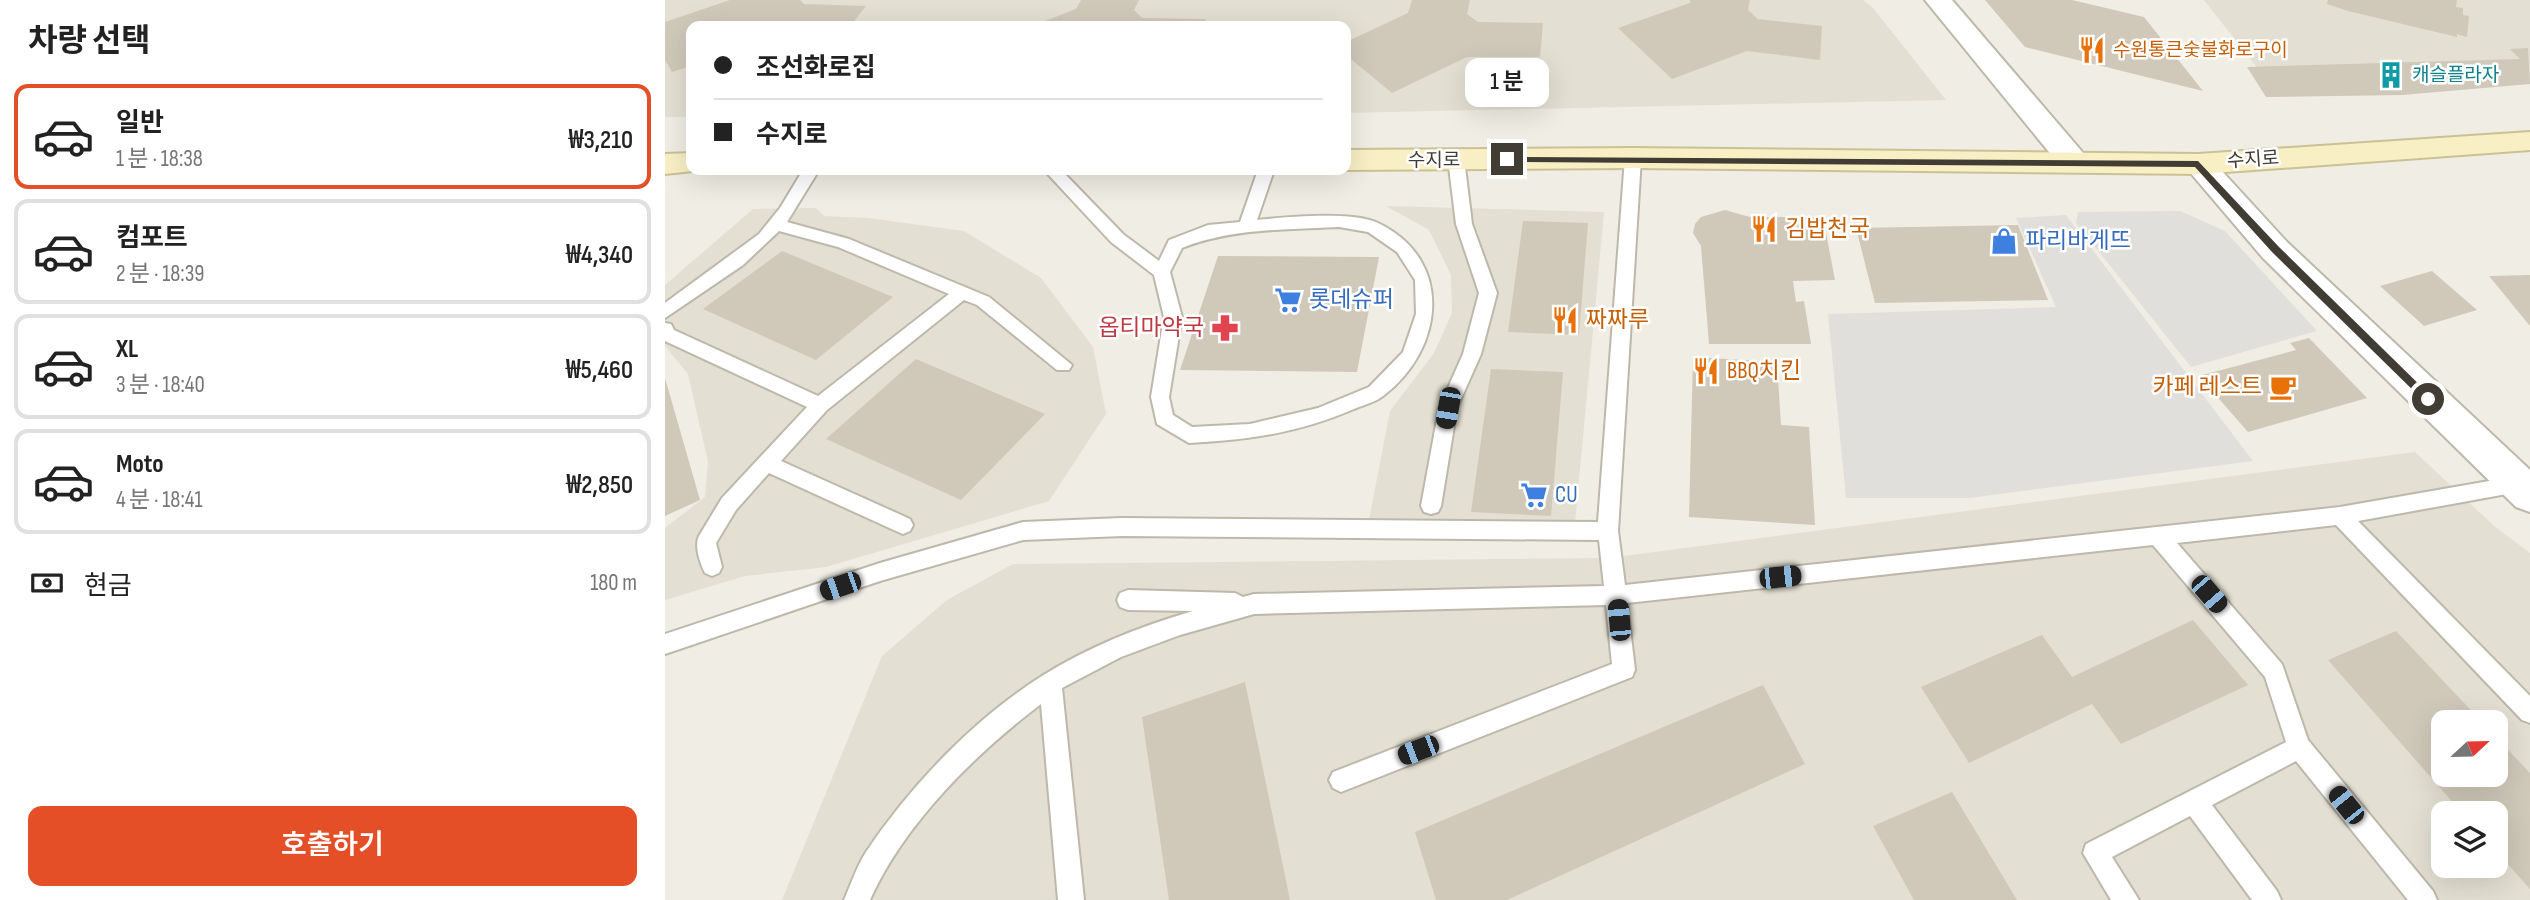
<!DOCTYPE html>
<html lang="ko">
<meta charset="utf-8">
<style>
:root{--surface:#fff;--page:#f6f6f6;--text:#222;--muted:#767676;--line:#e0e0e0;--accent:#e44f27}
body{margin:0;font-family:"Sofia Sans Condensed","Noto Sans KR",sans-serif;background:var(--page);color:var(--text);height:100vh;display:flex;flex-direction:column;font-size:26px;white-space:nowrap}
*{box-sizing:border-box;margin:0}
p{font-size:23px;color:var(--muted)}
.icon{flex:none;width:38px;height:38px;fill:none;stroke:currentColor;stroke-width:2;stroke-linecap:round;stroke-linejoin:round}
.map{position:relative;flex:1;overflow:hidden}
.panel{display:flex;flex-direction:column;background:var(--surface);width:665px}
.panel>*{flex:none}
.top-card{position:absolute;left:21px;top:21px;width:665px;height:154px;border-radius:14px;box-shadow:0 7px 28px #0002;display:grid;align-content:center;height:154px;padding:0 28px;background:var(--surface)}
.needle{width:46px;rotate:68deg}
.fabs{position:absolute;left:1766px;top:710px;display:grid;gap:14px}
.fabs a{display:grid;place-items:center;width:77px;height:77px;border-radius:14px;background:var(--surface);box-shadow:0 7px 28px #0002;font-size:35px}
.end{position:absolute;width:32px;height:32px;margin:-16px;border:9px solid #413d34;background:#fff;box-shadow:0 0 0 4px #fff}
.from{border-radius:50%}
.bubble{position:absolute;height:49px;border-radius:14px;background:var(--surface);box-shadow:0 7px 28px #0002;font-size:23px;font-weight:600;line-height:49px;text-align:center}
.car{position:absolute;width:21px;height:42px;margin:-21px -10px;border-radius:9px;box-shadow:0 0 5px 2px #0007;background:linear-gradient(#222 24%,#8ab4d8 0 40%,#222 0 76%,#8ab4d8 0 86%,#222 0)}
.top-card b{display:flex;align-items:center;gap:24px;height:66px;font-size:26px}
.top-card b+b{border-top:2px solid var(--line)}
.top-card i{width:18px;height:18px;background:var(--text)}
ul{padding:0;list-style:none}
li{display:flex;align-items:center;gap:21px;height:105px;margin:0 14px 10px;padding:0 14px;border:4px solid var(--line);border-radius:14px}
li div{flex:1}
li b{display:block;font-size:26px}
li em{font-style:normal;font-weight:600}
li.active{border-color:var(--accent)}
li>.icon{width:63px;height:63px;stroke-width:1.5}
h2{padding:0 28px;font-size:32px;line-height:84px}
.pay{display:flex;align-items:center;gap:18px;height:77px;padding:0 28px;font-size:26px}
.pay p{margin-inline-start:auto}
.cta{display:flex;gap:14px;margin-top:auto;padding:14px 28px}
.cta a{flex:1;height:80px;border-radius:14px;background:var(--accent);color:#fff;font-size:28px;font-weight:600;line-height:80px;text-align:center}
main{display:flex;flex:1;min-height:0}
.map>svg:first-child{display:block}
.residential{fill:#e3dfd2;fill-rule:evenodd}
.parking{fill:#e1dfdc}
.building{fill:#d0c9ba}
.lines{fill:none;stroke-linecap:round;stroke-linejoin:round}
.service-casing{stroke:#bdb8aa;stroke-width:4}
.minor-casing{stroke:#bdb8aa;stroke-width:4}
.secondary-casing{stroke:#cbc197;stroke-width:4}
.service{fill:#fff;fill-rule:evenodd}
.minor{fill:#fff;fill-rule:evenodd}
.secondary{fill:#f8efc5;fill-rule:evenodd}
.route{fill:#413d34}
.labels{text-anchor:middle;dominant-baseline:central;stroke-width:5;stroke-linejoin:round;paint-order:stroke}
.far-food-label{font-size:19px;fill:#c56008;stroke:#fff;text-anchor:start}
.far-culture-label{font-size:19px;fill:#0d838f;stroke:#fff;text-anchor:start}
.far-street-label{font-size:19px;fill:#413d34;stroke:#fff}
.food-label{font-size:23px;fill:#c56008;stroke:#fff;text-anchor:start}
.shop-label{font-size:23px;fill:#366cbe;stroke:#fff;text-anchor:start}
.health-label{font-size:23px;fill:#be3a42;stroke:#fff;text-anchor:end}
</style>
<main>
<section class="panel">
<h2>차량 선택</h2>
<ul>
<li class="active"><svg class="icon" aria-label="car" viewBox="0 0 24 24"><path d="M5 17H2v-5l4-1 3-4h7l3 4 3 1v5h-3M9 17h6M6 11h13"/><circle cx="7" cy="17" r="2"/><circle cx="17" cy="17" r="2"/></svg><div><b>일반</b><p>1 분 · 18:38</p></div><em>₩3,210</em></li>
<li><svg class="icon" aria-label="car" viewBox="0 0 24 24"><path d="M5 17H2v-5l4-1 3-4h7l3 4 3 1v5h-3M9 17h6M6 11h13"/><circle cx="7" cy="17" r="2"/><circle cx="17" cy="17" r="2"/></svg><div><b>컴포트</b><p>2 분 · 18:39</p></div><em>₩4,340</em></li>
<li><svg class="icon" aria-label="car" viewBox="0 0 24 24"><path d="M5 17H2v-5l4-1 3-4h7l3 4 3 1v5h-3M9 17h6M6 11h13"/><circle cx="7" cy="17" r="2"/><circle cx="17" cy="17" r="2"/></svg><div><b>XL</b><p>3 분 · 18:40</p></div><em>₩5,460</em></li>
<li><svg class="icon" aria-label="car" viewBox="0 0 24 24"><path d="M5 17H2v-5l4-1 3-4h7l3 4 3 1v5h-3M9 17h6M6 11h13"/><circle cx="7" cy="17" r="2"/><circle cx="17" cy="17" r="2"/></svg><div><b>Moto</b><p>4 분 · 18:41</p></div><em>₩2,850</em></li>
</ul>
<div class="pay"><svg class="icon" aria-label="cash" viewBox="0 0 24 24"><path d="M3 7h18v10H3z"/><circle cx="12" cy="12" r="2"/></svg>현금<p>180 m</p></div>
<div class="cta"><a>호출하기</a></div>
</section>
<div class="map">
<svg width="1865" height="900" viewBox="0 0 1865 900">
<rect width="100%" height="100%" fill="#f0ede4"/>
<!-- residential -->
<path class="residential" d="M0,0h1198l10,8 73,92 -600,13v-87h-655v91h-26z
M1539,0h326v80l-92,7 -161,6z
M721,206l218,6 -29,311 -206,-3 21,-109 44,-58 18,-40 -1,-38 -22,-45z
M151,208l8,8 44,2 96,13 77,47 52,69 13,67 -57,87 -223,66 -81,9 -80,24v-72l40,-31 3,-35 -20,-88 -23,-28v-61l88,-76z
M1750,452l78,73 37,28v347h-1748l100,-244 65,-56 66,-36 596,-6zM1778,723h52v52h-52zM1778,814h52v52h-52z"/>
<!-- parking -->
<path class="parking" d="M1515,211l45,20 92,100 -126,36 -115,-144 2,-11z
M1401,215l187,246 -284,37h-123l-18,-184 228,-7 -40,-89z"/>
<!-- building -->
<path class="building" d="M65,0h70l4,4 62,2 -16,20h-159v40l-19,6 -7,-12v-38z
M416,0h58l-5,10 8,8 64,1 -3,7h-171l44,-17z
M747,0h58l-3,14 11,8 65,1 -3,34h-73l-75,36 -46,-38v-13l62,-29z
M1025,0h60l-2,10 10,9 64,7 -2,34 -73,-9 -75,28 -54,-51 72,-25z
M1320,0h87l72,17 59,74 -178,-44z
M1663,0h129l-1,7 7,1v7l6,1 -2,21 -10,-3v3l-109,-26 -21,-7z
M1863,48l2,36 -128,11 -136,2 -19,-30 273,-8 -10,-10z
M1060,210l25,7h73l12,63 -42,1 3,21 8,-1 7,43h-102l-8,-98 -8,-13 2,-9 6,-7z
M858,221l65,2 -9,112 -71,-3z
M1353,225l30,75 -173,3 -19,-75z
M117,251l111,46 -77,63 -113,-51z
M553,256l161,1 -22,115 -177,-2z
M1767,271l45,39 -53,16 -44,-40z
M1865,275v51l-41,-50z
M1644,338l58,60 -119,34 -49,-56 97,-26 -6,-7z
M1028,357l84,5 4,63 28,2 6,98 -126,-8z
M251,359l129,55 -84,86 -135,-61z
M826,369l72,3 -12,144 -80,-4z
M0,378l35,122 -35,16z
M1528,620l55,65 -127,59 -29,-40 -123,59 -48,-76 121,-52 30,42z
M1731,631l87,92h-40v52h52v-39l35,37v116l-35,-39v-36h-32l-135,-154z
M580,682l45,218h-121l-27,-183z
M1098,685l42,79 -298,136h-71l-21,-68z
M1287,792l65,108h-103l-41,-74z"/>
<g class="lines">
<defs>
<path id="service" d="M968,153l8,5 -23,373 7,54 715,-78 178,-31 7,2 3,6 -3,6 -7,2 -160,29 172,175v27l-8,-3 -186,-195 -159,18 105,121 26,76 125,151 4,9h-29l-112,-139 -84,44 65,86 4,9h-29l-62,-84 -78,41 27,43h-28l-28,-47 3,-9 200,-102 -21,-65 -112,-132 -526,58 8,67 -3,7 -291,115 -8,-4 -4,-8 4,-8 279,-108 -6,-59 -352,9 -74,21 -59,22 -59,31 22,212h-26l-17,-196c-66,50 -137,120 -171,196h-26c7,-16 13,-34 22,-48 45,-67 108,-133 176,-176 46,-29 99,-50 151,-65l-65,-1 -8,-3 -3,-7 3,-7 8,-3 107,3 8,4 11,-3 350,-8 -5,-46 -477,-4 -99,4 -143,41 -215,73v-20l215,-71 143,-41 99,-4 476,4 27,-364z
M791,154l8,5 8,65 25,69 -16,61 -24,54 -16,98 -3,6 -7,2 -7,-2 -3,-6 18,-98 24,-54 16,-61 -23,-69 -8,-65z
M138,170h16l-32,52 62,17 140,58 83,68 -3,5h-12l-80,-65 -13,-5 -137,110 -46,51 129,58 3,6 -3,6 -7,3 -7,-3 -127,-58 -33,37 -20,33 6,24 -3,6 -7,3 -7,-3c-5,-10 -11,-27 -6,-37l23,-38 85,-91 -142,-66v-18l6,1 3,6 144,66 131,-102 -111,-47 -59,-16 -36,34 -78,53v-15l94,-69 21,-26z
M379,170h17l62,64 36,27 10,-21 39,-15 32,-3 18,-52h16l-17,50c29,-3 95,-9 121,3 77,37 66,127 5,173 -7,6 -20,9 -29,13 -56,24 -105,31 -165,34l-32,-19 -6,-27 13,-80 -10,-42 -43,-33zM674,227l29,5 29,20 18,28 1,34 -13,38 -34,35 -51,21 -68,16 -58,3 -19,-12 -4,-18 13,-80 -12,-45 12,-24c50,-20 103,-18 157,-21z"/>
<path id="minor" d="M1260,0h27l132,154 4,7 -4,7 -11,3 -11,-3z
M1533,154l11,3 78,85 243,228v42l-14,-5 -253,-249 -80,-94 4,-7z"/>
<path id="secondary" d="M1865,132v18l-332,24 -565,-6 -287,2v-20l287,-2 565,6z
M26,153v17h11l-37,4v-20z"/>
</defs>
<!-- service casing -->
<use href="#service" class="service-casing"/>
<!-- minor casing -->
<use href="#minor" class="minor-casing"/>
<!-- secondary casing -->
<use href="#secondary" class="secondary-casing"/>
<!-- service -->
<use href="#service" class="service"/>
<!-- minor -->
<use href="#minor" class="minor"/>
<!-- secondary -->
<use href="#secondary" class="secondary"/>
</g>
<!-- route -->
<path class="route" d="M838,157l695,4 81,86 155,152 -6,4 -3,-1 -153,-150 -77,-85 -688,-5 -5,-3z"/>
<!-- icons -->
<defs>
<symbol id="restaurant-bare" viewBox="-9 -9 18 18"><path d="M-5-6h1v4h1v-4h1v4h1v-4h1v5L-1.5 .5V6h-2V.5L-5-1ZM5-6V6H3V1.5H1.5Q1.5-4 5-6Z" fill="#e8710a" stroke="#fff" stroke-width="2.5" paint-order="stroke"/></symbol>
<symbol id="building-bare" viewBox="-9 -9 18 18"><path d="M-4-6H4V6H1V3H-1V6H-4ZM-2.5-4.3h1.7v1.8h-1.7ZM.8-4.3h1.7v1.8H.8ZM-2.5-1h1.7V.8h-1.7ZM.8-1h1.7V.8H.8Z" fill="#0f9aa8" stroke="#fff" stroke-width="2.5" paint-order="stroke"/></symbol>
<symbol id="shop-bare" viewBox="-9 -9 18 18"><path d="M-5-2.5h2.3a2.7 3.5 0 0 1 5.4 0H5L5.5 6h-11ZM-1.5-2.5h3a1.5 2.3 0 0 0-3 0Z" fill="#3f7fe0" stroke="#fff" stroke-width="2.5" paint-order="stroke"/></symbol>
<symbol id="supermarket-bare" viewBox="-9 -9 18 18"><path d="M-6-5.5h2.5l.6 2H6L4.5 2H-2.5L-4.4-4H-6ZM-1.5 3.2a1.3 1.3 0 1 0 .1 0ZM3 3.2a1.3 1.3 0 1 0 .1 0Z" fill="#3f7fe0" stroke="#fff" stroke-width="2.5" paint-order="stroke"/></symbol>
<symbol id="pharmacy-bare" viewBox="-9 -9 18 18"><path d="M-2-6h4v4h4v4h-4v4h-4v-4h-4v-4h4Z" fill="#e0444e" stroke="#fff" stroke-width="2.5" paint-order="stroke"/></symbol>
<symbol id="cafe-bare" viewBox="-9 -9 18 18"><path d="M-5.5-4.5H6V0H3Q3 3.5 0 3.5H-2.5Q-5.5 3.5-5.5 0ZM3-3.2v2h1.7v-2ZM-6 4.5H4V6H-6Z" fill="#e8710a" stroke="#fff" stroke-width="2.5" paint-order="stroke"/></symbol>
</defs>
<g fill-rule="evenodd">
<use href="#restaurant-bare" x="1408" y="31" width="38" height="38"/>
<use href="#building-bare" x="1707" y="56" width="38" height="38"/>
<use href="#restaurant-bare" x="1080" y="210" width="38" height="38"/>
<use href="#shop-bare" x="1320" y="222" width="38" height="38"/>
<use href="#supermarket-bare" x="604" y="281" width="38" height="38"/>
<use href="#restaurant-bare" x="881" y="301" width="38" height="38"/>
<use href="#pharmacy-bare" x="541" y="309" width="38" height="38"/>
<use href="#restaurant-bare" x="1022" y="352" width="38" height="38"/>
<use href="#cafe-bare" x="1599" y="368" width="38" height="38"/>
<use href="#supermarket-bare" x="850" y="476" width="38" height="38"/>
</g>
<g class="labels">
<!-- far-food labels -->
<g class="far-food-label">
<text x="1448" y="50">수원통큰숯불화로구이</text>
</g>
<!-- far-culture labels -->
<g class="far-culture-label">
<text x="1747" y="75">캐슬플라자</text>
</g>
<!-- far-street labels -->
<g class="far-street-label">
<text x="769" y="160">수지로</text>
<text transform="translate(1588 160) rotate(-4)">수지로</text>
</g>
<!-- food labels -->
<g class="food-label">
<text x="1120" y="229">김밥천국</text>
<text x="921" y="320">짜짜루</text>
<text x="1062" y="371">BBQ치킨</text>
<text x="1597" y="387" text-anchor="end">카페 레스트</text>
</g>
<!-- shop labels -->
<g class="shop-label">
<text x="1360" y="241">파리바게뜨</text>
<text x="644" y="300">롯데슈퍼</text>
<text x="890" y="495">CU</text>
</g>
<!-- health labels -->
<g class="health-label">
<text x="539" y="328">옵티마약국</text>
</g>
</g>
</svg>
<div class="fabs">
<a><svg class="needle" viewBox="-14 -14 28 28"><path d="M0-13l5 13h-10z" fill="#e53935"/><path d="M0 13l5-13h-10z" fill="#767676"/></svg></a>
<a><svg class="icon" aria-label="layers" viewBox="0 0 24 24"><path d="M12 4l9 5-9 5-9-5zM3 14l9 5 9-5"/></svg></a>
</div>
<i class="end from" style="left:1763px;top:399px"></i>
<i class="end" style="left:842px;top:159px"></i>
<div class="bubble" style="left:800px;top:58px;width:84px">1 분</div>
<i class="car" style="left:783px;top:408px;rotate:190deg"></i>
<i class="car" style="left:1115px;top:577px;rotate:84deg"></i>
<i class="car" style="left:175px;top:586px;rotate:251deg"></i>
<i class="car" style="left:1544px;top:594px;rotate:139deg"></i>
<i class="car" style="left:954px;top:620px;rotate:355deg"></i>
<i class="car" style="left:753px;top:750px;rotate:249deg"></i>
<i class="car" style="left:1681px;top:805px;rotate:321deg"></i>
<div class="top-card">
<b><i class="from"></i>조선화로집</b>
<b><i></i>수지로</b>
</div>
</div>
</main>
